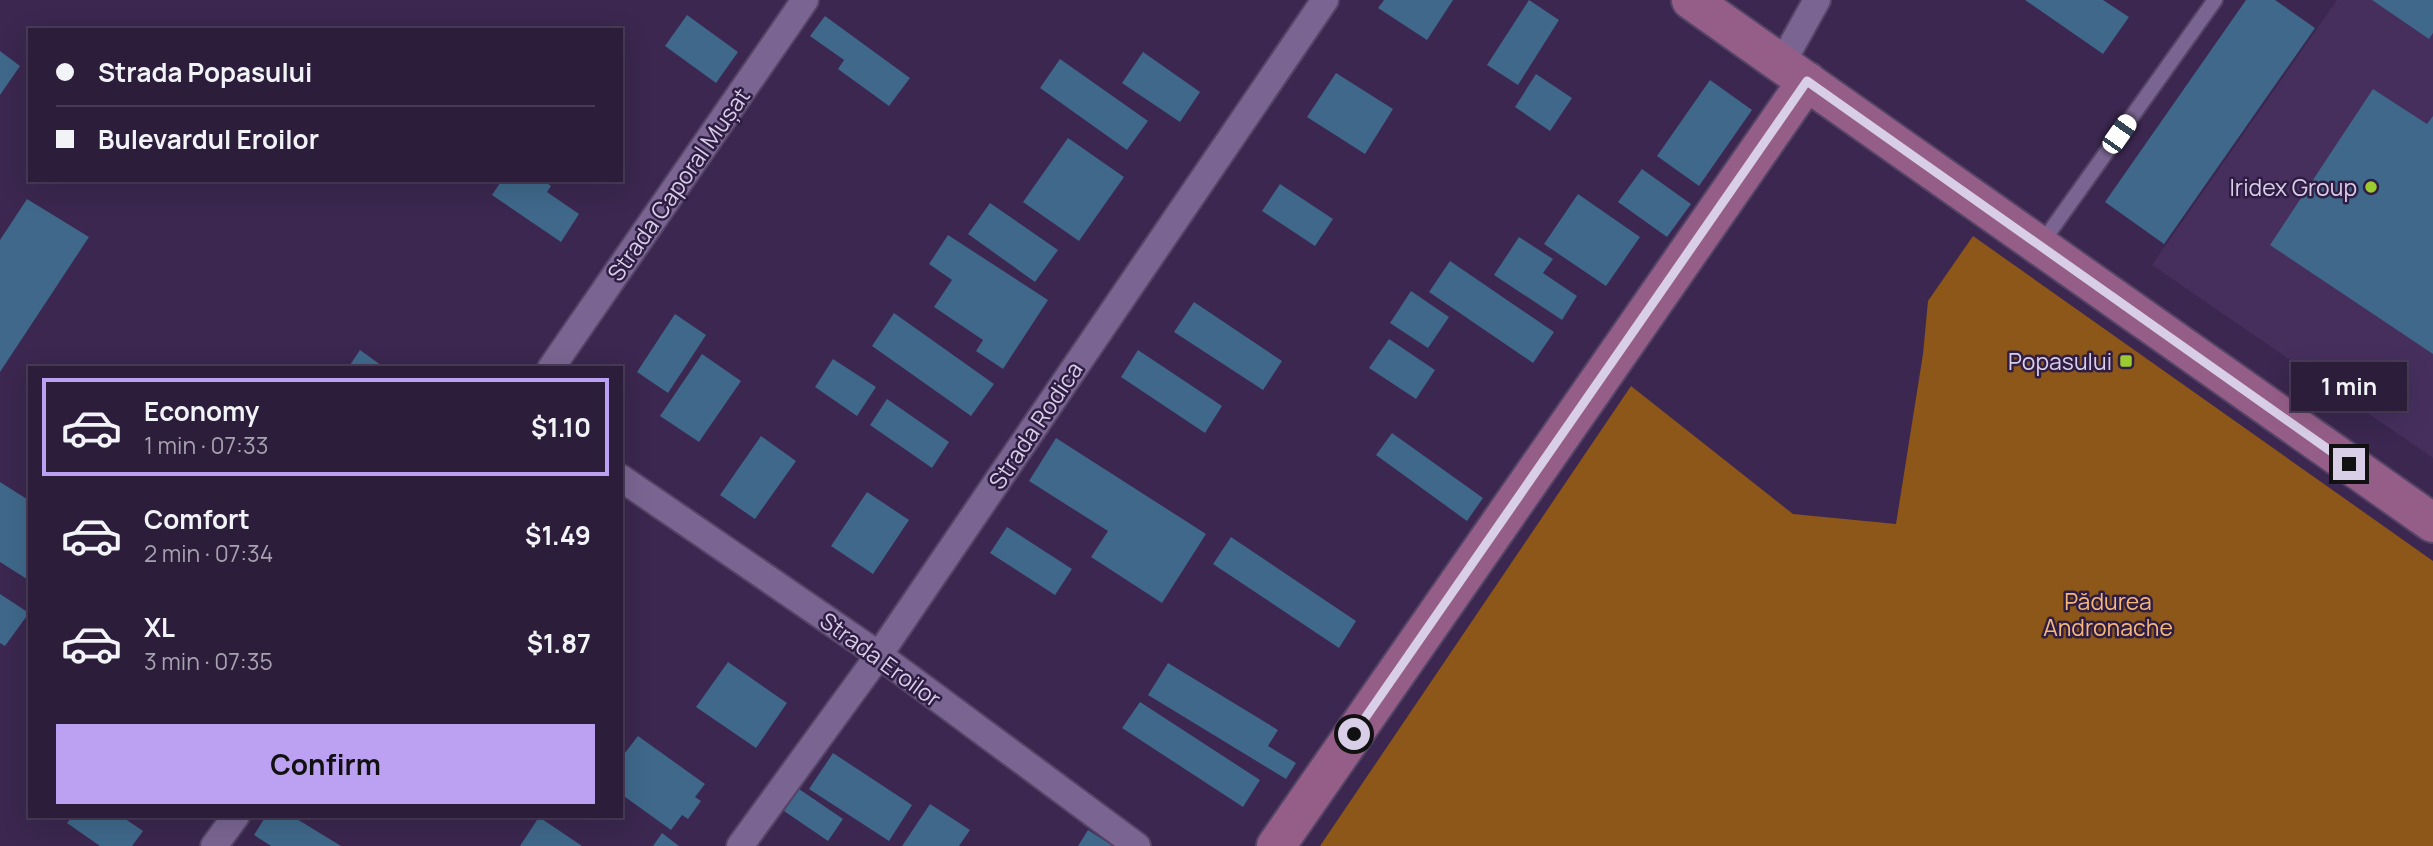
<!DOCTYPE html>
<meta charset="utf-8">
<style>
:root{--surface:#2c1d3b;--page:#382a46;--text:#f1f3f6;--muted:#a6a2af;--line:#483b55;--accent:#bca0f2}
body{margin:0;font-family:Manrope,sans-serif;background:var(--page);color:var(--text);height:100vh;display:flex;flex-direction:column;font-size:26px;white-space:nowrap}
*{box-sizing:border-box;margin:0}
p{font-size:23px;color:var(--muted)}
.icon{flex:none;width:38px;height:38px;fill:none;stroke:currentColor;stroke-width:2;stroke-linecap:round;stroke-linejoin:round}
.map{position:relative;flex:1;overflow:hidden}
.panel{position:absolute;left:28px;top:366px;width:595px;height:452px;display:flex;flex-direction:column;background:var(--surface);border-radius:0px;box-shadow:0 7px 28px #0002,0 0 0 2px var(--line)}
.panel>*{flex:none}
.guide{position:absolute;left:28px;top:28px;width:595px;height:154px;border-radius:0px;box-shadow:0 7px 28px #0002,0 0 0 2px var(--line);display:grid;align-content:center;height:154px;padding:0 28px;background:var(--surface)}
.end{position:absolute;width:32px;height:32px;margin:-16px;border:9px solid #d9cee7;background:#111;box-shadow:0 0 0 4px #111}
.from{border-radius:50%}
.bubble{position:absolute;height:49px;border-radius:0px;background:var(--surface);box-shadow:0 7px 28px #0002,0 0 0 2px var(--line);font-size:23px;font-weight:700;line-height:49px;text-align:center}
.car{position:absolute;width:21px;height:42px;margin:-21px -10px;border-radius:9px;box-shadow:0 0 5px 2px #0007;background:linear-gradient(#fff 24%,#345 0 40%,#fff 0 76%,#345 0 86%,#fff 0)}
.guide b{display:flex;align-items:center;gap:24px;height:66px;font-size:26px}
.guide b+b{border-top:2px solid var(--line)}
.guide i{width:18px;height:18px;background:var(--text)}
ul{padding:12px 0 0;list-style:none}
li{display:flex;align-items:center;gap:21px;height:98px;margin:0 14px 10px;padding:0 14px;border:4px solid transparent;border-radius:0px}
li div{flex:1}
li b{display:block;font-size:26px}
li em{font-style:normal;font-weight:700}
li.on{border-color:var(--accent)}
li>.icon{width:63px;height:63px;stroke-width:1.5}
.button{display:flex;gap:14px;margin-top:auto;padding:14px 28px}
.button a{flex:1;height:80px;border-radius:0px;background:var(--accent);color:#111;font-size:28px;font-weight:700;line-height:80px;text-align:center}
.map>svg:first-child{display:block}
.built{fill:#462f5d}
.forest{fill:#8c5719}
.building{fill:#3f688a}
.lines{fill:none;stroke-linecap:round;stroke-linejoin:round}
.lane-casing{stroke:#546;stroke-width:18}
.street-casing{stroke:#546;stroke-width:30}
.secondary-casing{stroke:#546;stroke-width:42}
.lane{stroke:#7a6592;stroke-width:14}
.street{stroke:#7a6592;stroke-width:26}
.secondary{stroke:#955e89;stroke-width:38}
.route{stroke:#d9cee7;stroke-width:9}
.poi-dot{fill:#9cca31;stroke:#301d44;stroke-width:2.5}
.labels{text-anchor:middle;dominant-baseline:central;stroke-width:5;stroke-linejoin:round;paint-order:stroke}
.street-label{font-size:23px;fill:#d9cee7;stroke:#301d44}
.poi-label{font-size:23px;fill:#d9cee7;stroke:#301d44;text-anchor:end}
.park-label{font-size:23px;fill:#f5b87b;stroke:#301d44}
</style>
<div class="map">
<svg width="2433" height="846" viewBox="0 0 2433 846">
<rect width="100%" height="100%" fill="#3b274f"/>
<!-- built -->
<path class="built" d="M2337,0h96v458l-281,-193z"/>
<!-- forest -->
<path class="forest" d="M1973,236l460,325v285h-1113l311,-460 162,128 103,10 27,-170 5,-53z"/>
<!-- building -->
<path class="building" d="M1384,0h69l-26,40 -49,-32z
M1529,0l30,20 -41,65 -31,-20z
M2025,0h78l26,17 -26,37z
M2246,0h29l40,28 -151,216 -59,-42z
M2372,0h61v33l-4,6z
M687,15l51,37 -22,31 -51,-37z
M825,16l85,62 -21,28 -51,-37 6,-9 -34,-24z
M0,51l20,15 -20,29z
M1143,52l57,40 -20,30 -58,-39z
M1060,59l88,62 -21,29 -87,-62z
M1336,73l57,36 -28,45 -58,-37z
M1536,74l36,24 -22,33 -35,-24z
M1710,80l42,30 -53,76 -42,-30z
M2373,89l54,35 6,-8v238l-163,-109z
M1068,138l56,39 -45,64 -56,-39z
M1642,169l49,35 -24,33 -49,-35z
M502,180h41l8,6 -4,6 32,22 -18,28 -69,-47z
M1280,184l53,35 -18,27 -53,-35z
M1578,194l62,43 -34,49 -62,-42z
M27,199l62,38 -89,135v-132z
M990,203l68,47 -23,32 -67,-48z
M948,235l100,65 -45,69 -27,-18 7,-11 -49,-33 18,-27 -23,-16z
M1519,237l34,22 -10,14 34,23 -15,24 -68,-45z
M1450,261l104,71 -21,31 -104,-71z
M1411,291l38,26 -21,31 -38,-25z
M1194,302l88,59 -19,29 -89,-58z
M894,313l100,71 -23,32 -99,-70z
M675,314l31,21 -38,58 -31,-21z
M1389,339l46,31 -19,29 -47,-31z
M360,350l25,18h-37z
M1138,350l84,56 -17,27 -84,-56z
M702,354l39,27 -42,61 -39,-26z
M833,359l43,28 -19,29 -42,-29z
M887,399l62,43 -17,26 -62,-43z
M1392,433l91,65 -16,23 -91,-66z
M761,436l35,25 -41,58 -35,-24z
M1056,438l150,96 -44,69 -71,-46 17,-26 -79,-50z
M0,482l30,19v80l-30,-19z
M867,492l42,28 -36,54 -42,-28z
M1007,527l65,42 -17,26 -65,-42z
M1231,537l125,84 -17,27 -126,-84z
M0,594l29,19 -24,33 -5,-3z
M728,662l59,41 -31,45 -60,-41z
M1168,663l110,67 -10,16 28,17 -10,16 -138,-84z
M1140,702l120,78 -17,27 -121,-79z
M638,736l67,48 -10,13 6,4 -13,18 -6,-4 -11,15 -50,-36v-36z
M833,753l79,52 -23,36 -80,-52z
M799,789l44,30 -15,22 -44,-30z
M930,804l40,26 -11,16h-57z
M73,816h48l22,15 -11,15h-32l-33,-23z
M266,816h26l49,30h-70l-17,-11z
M539,817l43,29h-62z
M1088,830l25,16h-35z
M662,833l17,13h-26z"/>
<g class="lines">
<defs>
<path id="lane" d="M2041,244l174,-244"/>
<path id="street" d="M1782,63l35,-63
M551,368l254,-368
M621,478l258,177 258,191
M214,846l22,-30
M740,846l139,-191 446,-655"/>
<path id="secondary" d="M1691,0l742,523
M1276,846l531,-765"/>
</defs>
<!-- lane casing -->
<use href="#lane" class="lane-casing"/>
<!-- street casing -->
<use href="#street" class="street-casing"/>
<!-- secondary casing -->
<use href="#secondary" class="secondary-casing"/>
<!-- lane -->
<use href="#lane" class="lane"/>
<!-- street -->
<use href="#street" class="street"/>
<!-- secondary -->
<use href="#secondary" class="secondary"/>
</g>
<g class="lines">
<!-- route -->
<path class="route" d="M1354,734l453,-653 542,383"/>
</g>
<!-- markers -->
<g class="poi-dot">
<circle cx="2371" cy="187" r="7"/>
<rect x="2119" y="354" width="14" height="14" rx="3.5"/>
</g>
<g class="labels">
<!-- street labels -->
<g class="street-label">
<text transform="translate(678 184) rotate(-55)">Strada Caporal Mușat</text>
<text transform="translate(1035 425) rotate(-56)">Strada Rodica</text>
<text transform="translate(881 659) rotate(36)">Strada Eroilor</text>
</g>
<!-- poi labels -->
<g class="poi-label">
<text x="2357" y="187">Iridex Group</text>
<text x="2112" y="361">Popasului</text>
</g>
<!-- park labels -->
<g class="park-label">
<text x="2108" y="601">Pădurea<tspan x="2108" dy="26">Andronache</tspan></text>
</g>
</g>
</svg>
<i class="end from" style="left:1354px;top:734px"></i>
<i class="end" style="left:2349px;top:464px"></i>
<div class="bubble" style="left:2291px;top:362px;width:116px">1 min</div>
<i class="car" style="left:2119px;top:134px;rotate:35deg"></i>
<div class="guide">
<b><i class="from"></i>Strada Popasului</b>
<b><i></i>Bulevardul Eroilor</b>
</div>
<section class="panel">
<ul>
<li class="on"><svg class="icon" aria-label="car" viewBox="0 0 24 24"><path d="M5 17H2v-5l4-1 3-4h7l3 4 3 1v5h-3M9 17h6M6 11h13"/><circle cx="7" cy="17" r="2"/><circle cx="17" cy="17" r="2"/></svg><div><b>Economy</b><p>1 min · 07:33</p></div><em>$1.10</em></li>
<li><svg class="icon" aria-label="car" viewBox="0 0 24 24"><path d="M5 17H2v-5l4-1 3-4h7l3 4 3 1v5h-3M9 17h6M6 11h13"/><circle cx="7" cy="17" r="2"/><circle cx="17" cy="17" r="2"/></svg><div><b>Comfort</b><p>2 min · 07:34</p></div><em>$1.49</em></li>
<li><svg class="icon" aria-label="car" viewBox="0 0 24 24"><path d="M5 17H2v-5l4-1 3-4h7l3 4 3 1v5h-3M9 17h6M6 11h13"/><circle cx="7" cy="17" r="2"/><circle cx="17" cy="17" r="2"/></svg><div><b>XL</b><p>3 min · 07:35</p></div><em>$1.87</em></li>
</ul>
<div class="button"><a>Confirm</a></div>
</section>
</div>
